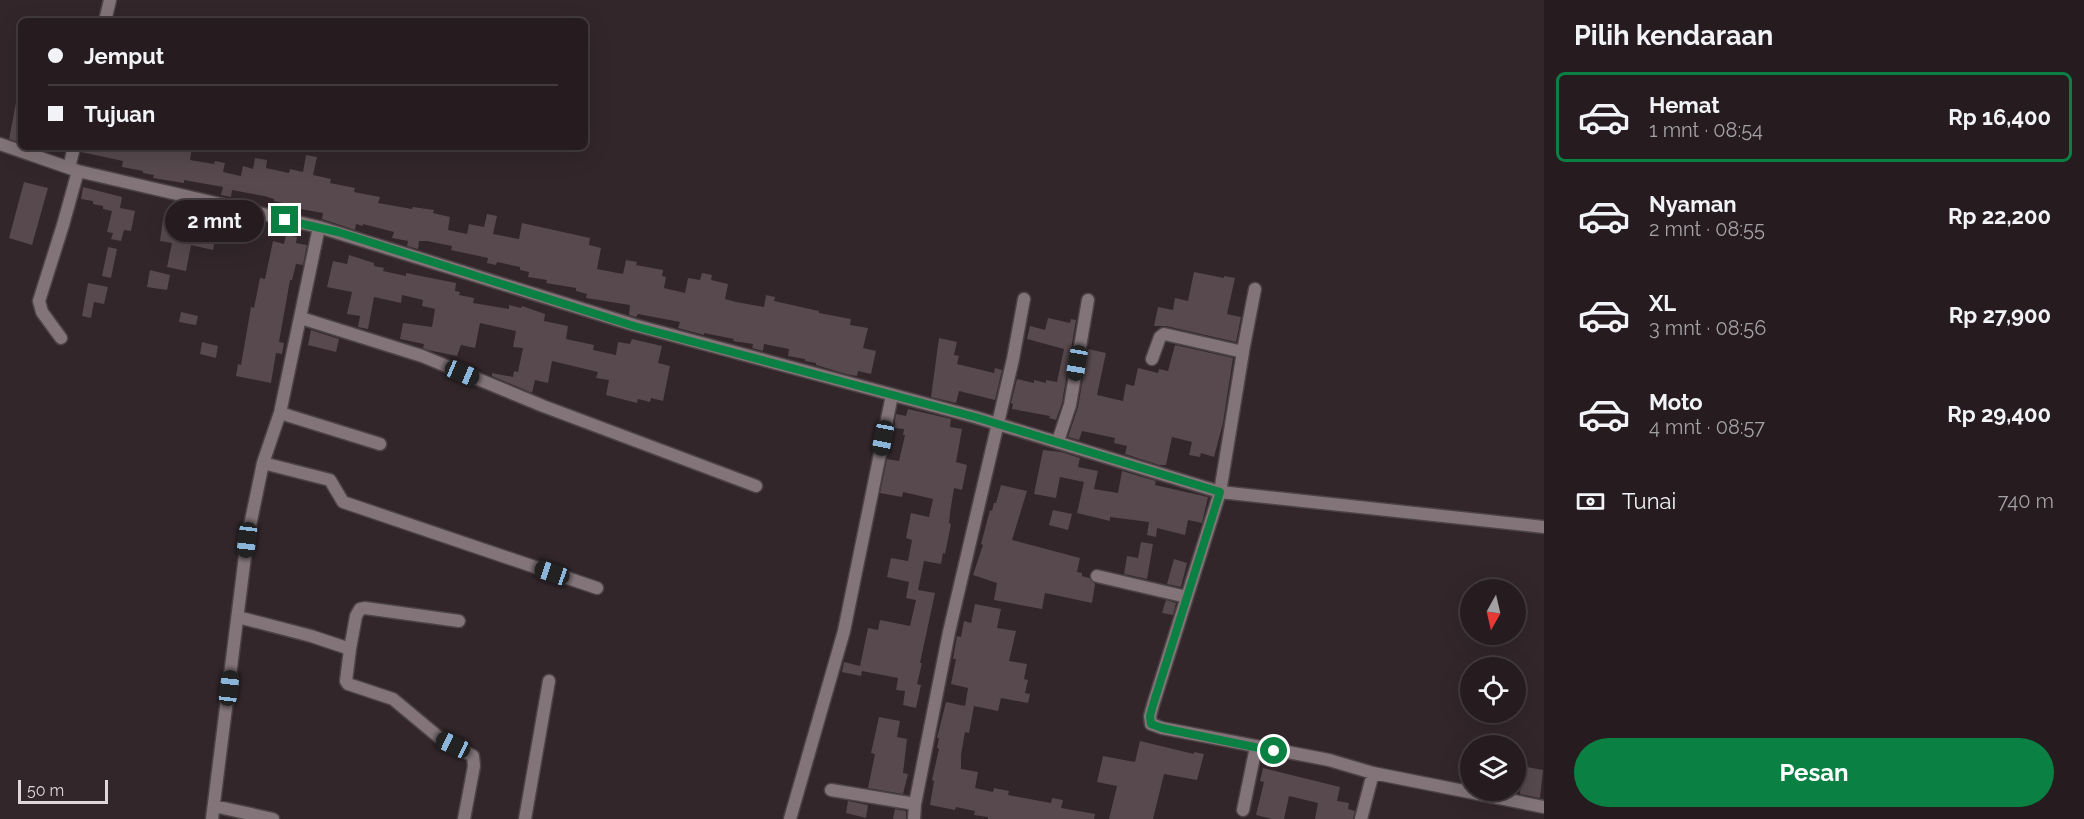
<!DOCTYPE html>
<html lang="id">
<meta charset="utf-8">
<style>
:root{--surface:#261c20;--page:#2e2529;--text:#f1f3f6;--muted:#a4a1a5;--line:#423a3e;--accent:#0b8043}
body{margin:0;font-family:Raleway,sans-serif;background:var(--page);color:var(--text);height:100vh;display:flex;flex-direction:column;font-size:22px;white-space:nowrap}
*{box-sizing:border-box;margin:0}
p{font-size:20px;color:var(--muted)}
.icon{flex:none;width:33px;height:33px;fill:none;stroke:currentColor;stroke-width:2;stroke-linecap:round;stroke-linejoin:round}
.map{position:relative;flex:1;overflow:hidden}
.side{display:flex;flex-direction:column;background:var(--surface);width:540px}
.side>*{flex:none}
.guide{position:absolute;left:18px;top:18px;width:570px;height:132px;border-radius:9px;box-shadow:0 6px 24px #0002,0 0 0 2px var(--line);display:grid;align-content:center;height:132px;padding:0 30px;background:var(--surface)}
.needle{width:39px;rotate:188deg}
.controls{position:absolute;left:1460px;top:579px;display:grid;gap:12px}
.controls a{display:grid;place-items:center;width:66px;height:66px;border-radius:50%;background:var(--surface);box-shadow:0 6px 24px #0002,0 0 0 2px var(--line);font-size:30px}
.scale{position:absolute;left:18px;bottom:15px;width:90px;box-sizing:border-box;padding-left:6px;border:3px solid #ded6d8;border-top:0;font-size:16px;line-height:21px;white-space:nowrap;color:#ded6d8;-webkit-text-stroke:4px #32262a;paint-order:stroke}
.end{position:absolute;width:27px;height:27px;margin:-14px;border:8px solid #0b8043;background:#fff;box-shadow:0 0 0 3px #fff}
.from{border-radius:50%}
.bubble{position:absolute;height:42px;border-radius:21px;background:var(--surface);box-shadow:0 6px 24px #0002,0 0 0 2px var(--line);font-size:20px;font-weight:700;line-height:42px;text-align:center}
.car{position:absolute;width:18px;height:36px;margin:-18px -9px;border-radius:8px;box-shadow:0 0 4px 2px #0007;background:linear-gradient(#222 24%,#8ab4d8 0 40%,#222 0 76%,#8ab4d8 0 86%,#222 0)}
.guide b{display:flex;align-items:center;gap:21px;height:57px;font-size:22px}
.guide b+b{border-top:2px solid var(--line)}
.guide i{width:15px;height:15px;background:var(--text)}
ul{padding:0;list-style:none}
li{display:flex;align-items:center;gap:18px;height:90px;margin:0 12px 9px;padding:0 18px;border:3px solid transparent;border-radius:9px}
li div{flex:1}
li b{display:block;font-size:22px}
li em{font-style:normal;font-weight:700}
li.on{border-color:var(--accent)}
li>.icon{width:54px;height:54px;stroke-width:1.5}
h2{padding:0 30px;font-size:27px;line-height:72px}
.pay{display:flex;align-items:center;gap:15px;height:66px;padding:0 30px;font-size:22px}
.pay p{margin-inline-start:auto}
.action{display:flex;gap:12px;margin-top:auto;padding:12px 30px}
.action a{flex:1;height:69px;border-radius:36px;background:var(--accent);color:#fff;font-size:24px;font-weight:700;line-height:69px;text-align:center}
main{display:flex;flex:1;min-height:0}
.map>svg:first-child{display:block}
.building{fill:#57494e}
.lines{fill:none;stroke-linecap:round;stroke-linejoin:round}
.minor-casing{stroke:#4c4345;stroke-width:15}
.minor{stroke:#827478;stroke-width:12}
.route{stroke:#0b8043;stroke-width:8}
</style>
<main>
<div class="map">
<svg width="1544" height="819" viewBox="0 0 1544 819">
<rect width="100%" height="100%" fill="#32262a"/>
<!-- building -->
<path class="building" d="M16,103h5v40l-12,-4z
M82,147h110l-2,13 24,4 1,-3 10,2 -2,9 18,4 2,-10 10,3 2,-11 12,2 -1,8 23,5 1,-4 13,3 3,-17 11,2 -4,18 18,4 -1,4 25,5 -1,4 26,5 -2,6 34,6 1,-2 21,3 -1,3 17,4 -2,13 19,4 2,-10 15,3 3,-13 10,2 -4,18 26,5 3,-16 68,15 -1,7 12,3 -4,21 26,5 3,-14 11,2 -1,3 27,5 -1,6 4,1 -2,11 21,5 3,-15 12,2 2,-7 10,2 -1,5 17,4 -3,15 11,3 28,5 2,-12 9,2 -1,4 45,10v2l32,6 -1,6 18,3 -5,20 13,3 -5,23 -13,-3 -1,5 -11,-2 -30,-9v-2l-11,-2v-2l-17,-3 1,-7 -25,-5 -1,7 -11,-3 1,-4 -20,-3 1,-2 -30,-6v2l-26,-7 2,-6 -42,-8 -2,3 -7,-2 1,-10 -44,-7 1,-4 -11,-3v-3l-30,-5 1,-3 -19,-3 1,-5 -9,-2v-3l-23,-5 -1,3 -9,-2 1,-5 -37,-8 1,-4 -25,-5h-8l-1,8 -11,-3 1,-5 -16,-3 2,-6 -31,-8v2l-7,-2 -1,6 -33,-11 1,-6 -28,-5 1,-2 -22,-5v-2l-10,-3 -32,-6 -1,7 -10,-2 2,-8 -39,-7v3l-31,-5 1,-3 -11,-2v-2l-21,-4 1,-6 -42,-9z
M24,182l24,6 -16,57 -23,-7z
M83,187l39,10 -2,11 15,3 -4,20 -7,-1 -3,11 -10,-2 2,-6 -6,-1 5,-21 -9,-2v-3l-10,-2v-3l-12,-2z
M167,210l38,8 -1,3 14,3 -5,26 -22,-5 -5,26 -19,-4 5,-24 -12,-2 3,-22 2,1z
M286,235l11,2 -1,6 11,2 -4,20 -7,-1 -4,16h-2l-11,62 5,1 -2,11 -6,-1 -5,30 -35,-7 2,-12 3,1 10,-58 3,1 6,-30 5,1 8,-38 11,3z
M108,247l9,2 -6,29 -9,-2z
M349,255l25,8v3l10,2 -1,3 23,5v-3l50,10 -1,8 5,1 -1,3 15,3 -1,5 36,6v-4l12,3 1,-2 23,8 -1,7 24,5 -2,13 28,6 -1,5 23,5 2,-13 12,2 2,-5 30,7 -4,17 12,3 -7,35 -12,-3 -1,4 -12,-3 -1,4 -31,-8 3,-15 -13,-2 2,-6 -46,-11 -4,22 -13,-3 -3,13 -40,-17v-3l21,4 1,-6 4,1 5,-24 -10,-1 3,-16 -36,-8 -5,25 -14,-3 -4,11 -29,-6 -5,-2 1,-4 -24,-5 3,-16 29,4 3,-18 -13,-3 1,-6 -21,-5 -1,8 -27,-6 -6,32 -10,-2 2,-11 -13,-2 5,-22 -25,-5 6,-26 14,3z
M150,270l20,5 -3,15 -20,-3z
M1194,272l30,6v-2l11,2 -8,36 14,3 -5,25 -70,-16h-12l4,-19 15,3 2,-12 13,3z
M88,283l20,4 -4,17 -10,-2 -3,16 -9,-2z
M181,312l17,4 -2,9 -17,-3z
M1048,318l22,5 1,-4 5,1 -14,83 -6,17 -7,-2 1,-2 -38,-7 1,-5 -2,-1 6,-24 17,4v-3l12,3v-3l11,2 7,-33 -37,-10 3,-13 15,4z
M311,330l28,9 -3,13 -28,-7z
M939,338l18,4 -3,13 5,1 -2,8 37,9 1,-5 7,2 -7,30 -36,-9 -3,12 -25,-6z
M202,342l16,4 -2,12 -16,-4z
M1175,345l58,13 -10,65 -9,34 -13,-4 -1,4 -11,-2 3,-13 -20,-5 -6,28h-7l-34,-11 2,-8 -13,-3 1,-5 -33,-7 -3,9 -11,-3 10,-30 10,-58 18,4 -9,42 26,6 3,-17 8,2 4,-18 20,5 1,-4 9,2z
M908,409l43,10 -1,8 12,2 -6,33 11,3 -5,25 -8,-2 -4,25 -1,10 2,1 -6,30 -2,-1 -2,11 -17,-3 -6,29 17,3 -15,70h2l-5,21 4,1 -5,23 -13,-3 2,-14 -9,-1 2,-12 -36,-7 -1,5 -19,-4 2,-10 16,4 8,-38 10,2 2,-10 30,6 6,-26 -10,-2 3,-16 -22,-5 4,-19 17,3 4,-21 -6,-2 5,-25 18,4 4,-18 -30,-7 -1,5 -22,-4 7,-34 12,2 6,-26h-2l1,-6 -10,-1 2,-14 10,2z
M1043,450l18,2 19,6 -2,9 20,4 -4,18 24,4 4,-22 34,10 -1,4 53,12 -6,26 -14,-3 -3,15 -28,-7 -1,9 -9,-2 2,-13 -39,-5v4l-33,-8 7,-31 -24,-5 -4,21 -22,-4z
M1001,485l26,6 -15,49 68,18 -3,14 5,1v3l7,2 6,6 -3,19 -47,-10 -3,16 -48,-9 3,-17 -24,-8 10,-30 -2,-1 9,-34 2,1 2,-8h2z
M1053,510l19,4 -4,16 -19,-5z
M1141,542l12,2 -6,35 -23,-5 3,-18 11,2z
M1174,559l13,4 -6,24 -14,-3z
M1166,600l10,3 -3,12 -11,-2z
M975,604l26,5 -4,19 19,3 -7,30 18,3 -3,15 4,1 -3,13 5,1 -2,9 -27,-5 -3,13 -24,-5 -5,27 -4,-1 -4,23v14l17,3 -3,16 18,4 1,-4 15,3 -1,4 43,8 1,-5 11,2 -2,8 34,6 -1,5h-106v-2l-14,-2 1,-4 -19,-4 -1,3 -25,-5 4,-24 -2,-1 7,-31 -2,-1 2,-10h-2l9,-36 19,4 3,-18 -17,-4 5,-25h-3l4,-23 4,1 3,-16 7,2z
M879,717l21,4 -3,16 10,2 -4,34 5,1 -5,20 -35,-6 7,-34 -4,-1z
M1140,741l54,13v-2l10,2 -7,26 -33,-6 -11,45h-44l8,-33 -20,-4 6,-26 32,6z
M1522,766l21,4 -3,28 -20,-4z
M1263,768l77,19 -3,14 12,2 -1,6 7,2 -2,8h-38l3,-16 -29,-7 -5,23h-12l-16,-4 8,-33 -4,-1z
M848,801l20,4 -2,13 -20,-5z
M895,809l11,2v8h-13z"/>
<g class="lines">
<defs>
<path id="minor" d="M105,21l5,-21
M0,144l78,27 241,56 315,98 341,92 245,75 324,35
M69,168l5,-21
M301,318l121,38 121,50 213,80
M61,338l-19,-26 -3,-11 24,-76 15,-54
M1243,351l12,-62
M1152,359l8,-22 4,-3 79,18 -23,140 -67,213 -3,11 1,8 11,4 167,32 44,13 171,34
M280,413l100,31
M1058,441l12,-36 18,-105
M263,463l67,17 13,22 254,86
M1097,576l90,21
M238,617l73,19 39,13 -4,32 2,3 45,15 48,40 32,17 1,10 -10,53
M350,649l6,-33 4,-7 5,-1 94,13
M831,790l84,14
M214,806l59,13
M1243,810l13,-63
M212,819l35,-279 16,-77 17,-50 39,-186
M525,819l24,-138
M790,819l54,-188 48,-236
M914,819l1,-15 34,-172 64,-273 11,-60
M1361,819l12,-46"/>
</defs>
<!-- minor casing -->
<use href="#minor" class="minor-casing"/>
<!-- minor -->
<use href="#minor" class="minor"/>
</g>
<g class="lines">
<!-- route -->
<path class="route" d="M285,220l53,12 296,94 341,91 245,75 -67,213 -3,11 1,8 11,4 112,23"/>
</g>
</svg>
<div class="controls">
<a><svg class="needle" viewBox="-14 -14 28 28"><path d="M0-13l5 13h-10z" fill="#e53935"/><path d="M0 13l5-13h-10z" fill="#a4a1a5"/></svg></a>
<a><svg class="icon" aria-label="locate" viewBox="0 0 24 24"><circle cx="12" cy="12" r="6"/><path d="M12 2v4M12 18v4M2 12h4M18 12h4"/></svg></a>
<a><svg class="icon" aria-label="layers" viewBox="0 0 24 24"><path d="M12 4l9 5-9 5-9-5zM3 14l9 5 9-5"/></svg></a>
</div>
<div class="scale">50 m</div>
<i class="end from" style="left:1274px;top:751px"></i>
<i class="end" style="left:285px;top:220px"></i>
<div class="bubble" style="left:165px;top:200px;width:99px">2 mnt</div>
<i class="car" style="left:1077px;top:363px;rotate:190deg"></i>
<i class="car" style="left:462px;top:373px;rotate:113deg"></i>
<i class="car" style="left:883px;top:438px;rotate:191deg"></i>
<i class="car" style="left:247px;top:540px;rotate:187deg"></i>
<i class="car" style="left:552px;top:573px;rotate:289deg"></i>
<i class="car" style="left:229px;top:688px;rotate:7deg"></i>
<i class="car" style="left:453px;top:745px;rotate:295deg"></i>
<div class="guide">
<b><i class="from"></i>Jemput</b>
<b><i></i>Tujuan</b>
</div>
</div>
<section class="side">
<h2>Pilih kendaraan</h2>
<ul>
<li class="on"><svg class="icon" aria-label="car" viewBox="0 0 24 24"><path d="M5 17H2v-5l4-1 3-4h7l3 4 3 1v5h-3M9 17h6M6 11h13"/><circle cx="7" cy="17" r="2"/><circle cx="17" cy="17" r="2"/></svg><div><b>Hemat</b><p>1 mnt · 08:54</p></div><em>Rp 16,400</em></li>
<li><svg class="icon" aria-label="car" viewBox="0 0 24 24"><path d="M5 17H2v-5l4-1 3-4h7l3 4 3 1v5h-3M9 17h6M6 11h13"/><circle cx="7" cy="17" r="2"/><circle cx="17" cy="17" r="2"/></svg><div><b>Nyaman</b><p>2 mnt · 08:55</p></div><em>Rp 22,200</em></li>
<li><svg class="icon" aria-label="car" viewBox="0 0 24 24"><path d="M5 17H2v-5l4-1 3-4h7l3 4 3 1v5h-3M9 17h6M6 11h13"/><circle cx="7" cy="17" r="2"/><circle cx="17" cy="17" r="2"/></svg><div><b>XL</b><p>3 mnt · 08:56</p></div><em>Rp 27,900</em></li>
<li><svg class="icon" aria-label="car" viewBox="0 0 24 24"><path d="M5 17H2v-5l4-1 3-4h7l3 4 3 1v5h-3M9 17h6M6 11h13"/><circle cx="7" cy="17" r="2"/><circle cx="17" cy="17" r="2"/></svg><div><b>Moto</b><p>4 mnt · 08:57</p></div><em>Rp 29,400</em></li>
</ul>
<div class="pay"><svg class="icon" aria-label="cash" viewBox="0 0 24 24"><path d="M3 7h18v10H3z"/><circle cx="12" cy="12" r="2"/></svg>Tunai<p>740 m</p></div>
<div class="action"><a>Pesan</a></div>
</section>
</main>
